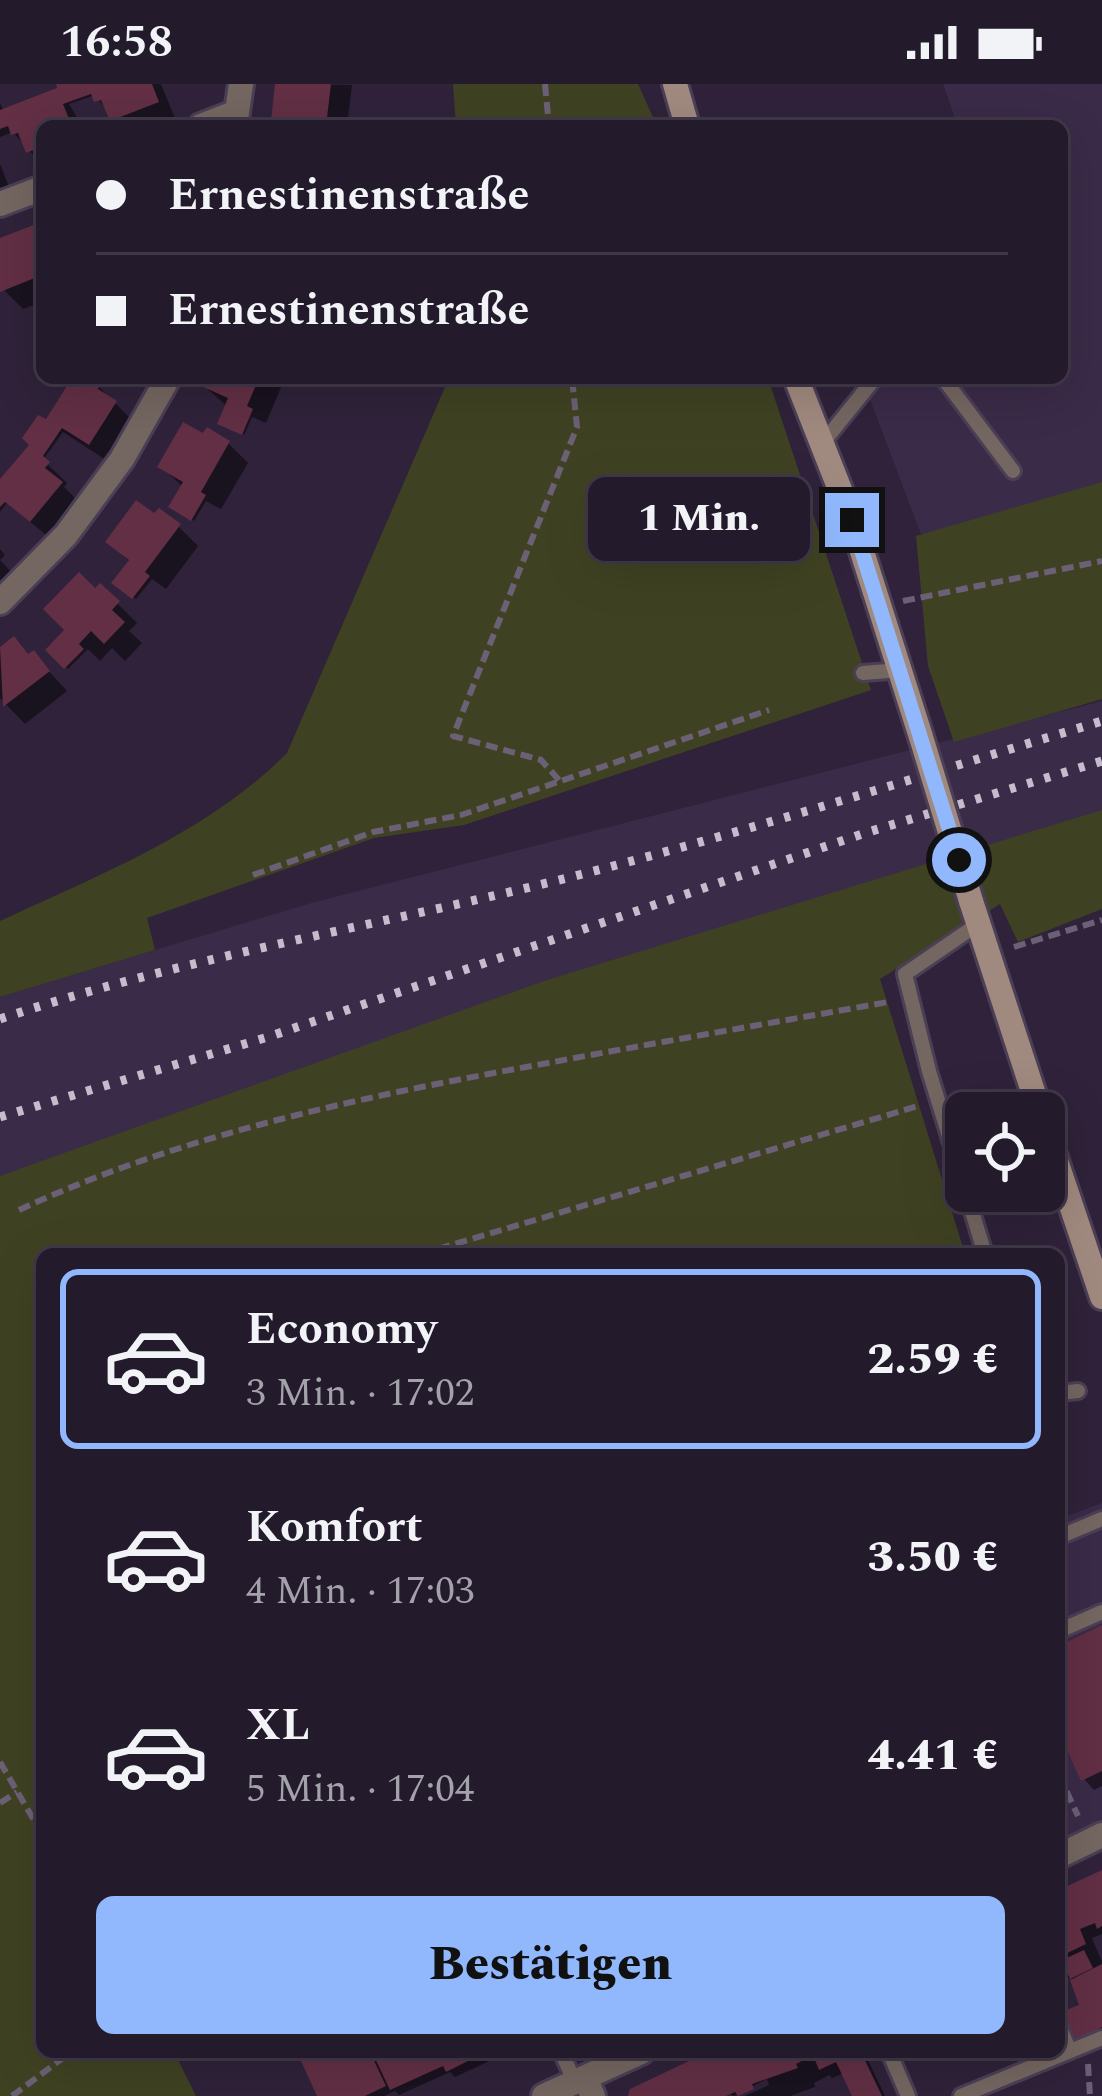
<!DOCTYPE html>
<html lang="de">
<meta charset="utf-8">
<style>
:root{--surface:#231a2c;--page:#2f2738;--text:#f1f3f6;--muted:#a3a1a9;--line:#403848;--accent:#91b8fd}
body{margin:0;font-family:Spectral,serif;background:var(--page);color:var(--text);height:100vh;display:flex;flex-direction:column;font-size:45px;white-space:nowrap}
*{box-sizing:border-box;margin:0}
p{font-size:39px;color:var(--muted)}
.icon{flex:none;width:66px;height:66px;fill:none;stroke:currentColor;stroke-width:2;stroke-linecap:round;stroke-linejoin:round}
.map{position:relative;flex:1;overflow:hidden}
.side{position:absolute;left:36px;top:1164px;width:1029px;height:810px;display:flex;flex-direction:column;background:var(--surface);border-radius:18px;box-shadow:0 12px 48px #0002,0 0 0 3px var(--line)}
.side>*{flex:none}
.hud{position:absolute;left:36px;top:36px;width:1032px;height:264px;border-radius:18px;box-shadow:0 12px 48px #0002,0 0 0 3px var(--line);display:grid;align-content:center;height:264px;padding:0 60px;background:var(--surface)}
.buttons{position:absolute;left:945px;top:1008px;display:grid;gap:24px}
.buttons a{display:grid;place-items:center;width:120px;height:120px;border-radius:18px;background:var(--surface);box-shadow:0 12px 48px #0002,0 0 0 3px var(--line);font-size:60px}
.end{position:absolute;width:54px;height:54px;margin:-27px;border:15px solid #91b8fd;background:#111;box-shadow:0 0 0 6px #111}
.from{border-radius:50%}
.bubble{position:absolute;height:84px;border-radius:18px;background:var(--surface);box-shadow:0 12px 48px #0002,0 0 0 3px var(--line);font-size:39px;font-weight:800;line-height:84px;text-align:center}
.hud b{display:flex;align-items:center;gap:42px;height:114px;font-size:45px}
.hud b+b{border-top:3px solid var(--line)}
.hud i{width:30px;height:30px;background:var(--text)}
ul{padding:21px 0 0;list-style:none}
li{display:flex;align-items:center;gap:36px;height:180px;margin:0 24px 18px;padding:0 36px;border:6px solid transparent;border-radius:18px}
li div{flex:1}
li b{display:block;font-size:45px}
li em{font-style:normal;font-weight:800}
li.current{border-color:var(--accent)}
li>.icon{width:108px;height:108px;stroke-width:1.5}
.button{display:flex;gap:24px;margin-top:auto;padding:24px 60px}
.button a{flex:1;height:138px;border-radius:18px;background:var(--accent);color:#111;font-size:48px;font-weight:800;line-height:138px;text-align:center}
.status{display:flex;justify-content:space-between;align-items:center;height:84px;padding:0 60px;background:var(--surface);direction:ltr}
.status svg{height:33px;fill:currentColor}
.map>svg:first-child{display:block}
.built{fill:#3a2b48}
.green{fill:#3f4222}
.shadow{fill:#0007}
.building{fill:#622f44}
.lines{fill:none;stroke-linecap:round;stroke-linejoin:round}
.service-casing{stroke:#4b3f56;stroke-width:20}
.minor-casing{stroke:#4b3f56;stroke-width:30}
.tertiary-casing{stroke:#4b3f56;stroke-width:30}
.secondary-casing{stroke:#4b3f56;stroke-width:30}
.path{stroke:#6c6076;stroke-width:6;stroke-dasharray:12 6;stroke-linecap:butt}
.service{stroke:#746660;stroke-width:14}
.minor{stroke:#746660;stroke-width:24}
.tertiary{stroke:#746660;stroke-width:24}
.secondary{stroke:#a0897e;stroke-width:24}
.rail{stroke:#c5bcce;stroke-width:9;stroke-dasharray:6 12;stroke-linecap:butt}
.secondary-bridge-casing{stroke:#4b3f56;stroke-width:30;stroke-linecap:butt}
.secondary-bridge{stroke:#a0897e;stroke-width:24}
.route{stroke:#91b8fd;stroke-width:15}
</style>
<div class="status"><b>16:58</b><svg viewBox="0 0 49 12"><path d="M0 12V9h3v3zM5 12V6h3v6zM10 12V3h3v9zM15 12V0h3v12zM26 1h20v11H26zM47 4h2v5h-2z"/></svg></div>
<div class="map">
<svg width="1102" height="2012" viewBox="0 0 1102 2012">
<rect width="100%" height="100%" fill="#2f223a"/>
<!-- built -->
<path class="built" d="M943,0h159v412l-172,62 -68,-180h200v-252h-144l37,-8z
M1102,617v112l-1102,363v-179l311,-94z
M1102,1419v330l-43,21v-335z"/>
<!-- green -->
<path class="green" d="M453,0h185l19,42h-201z
M449,294h319l103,312 -407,135 -90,13 -227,80 8,32 -155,47v-76c99,-46 209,-89 287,-168z
M1102,398v217l-148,43 -26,-76 -12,-130z
M1102,726v99l-84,33 -18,-38 -120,75 85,275h-923v798h132l22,44h-196v-920l547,-196z"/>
<!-- shadow -->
<path class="shadow" d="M59,0h102l15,37 -12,5h-45l-24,-31 -26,9 13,22h-40v39l-29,-33 -13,5v-34l4,9 52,-21z
M278,0l74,1 -5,41h-66l-7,-6z
M0,80l9,23 -9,4z
M38,142l4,4v72l-19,7 -23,-23v-45z
M75,294h21l-2,4 40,40 -25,40 -46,-30 -20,28 24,23 -3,4 16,16 -29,36 -44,-36 -7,9v-28l58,-54z
M207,294h78l-19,45 -14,-6 -8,18 -21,-9 5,-19 -24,-21z
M228,359l20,20 -27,46 -15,-8 -12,20 -20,-13 9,-21 -22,-21z
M179,443l19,19 -32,43 -14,-10 -16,20 -21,-17 16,-19 -22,-22z
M0,465l5,6 -5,5 16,17 -16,14z
M101,503l36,36 -8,8 13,12 -17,18 -13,-13 -12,13 -12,-12 -20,20 -19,-19z
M14,556l16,16 3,-2 34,37 -42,33 -25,-26v-47z
M1102,1545v157l-8,4 -10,-11 -25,-54v-76z
M1102,1789v61l-10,4 10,24v69l-24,10 5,-34 -12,-30 -12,5v-89z
M328,1968h181l-54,25 -5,-5 -51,23 -4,-4 -11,5h-63z
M715,1968h149l21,44h-30l-11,-23 -12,5 -3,-3 -15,8 1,4 -25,9h-45l24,-11 -2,-6 -33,17 -9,-4 1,4h-95z"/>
<!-- building -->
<path class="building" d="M56,0h96l7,18 -49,19 -9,-21 -7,2 -3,-8 -28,10 9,22h-30v21l-16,6 -8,-20 -7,2 -3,-9 -8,3v-19l57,-22z
M275,0h56l-5,42 -55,-5z
M39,139l3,52 -42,17v-54z
M72,294h22l7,5 -3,6 19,12 -28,44 -27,-17 -19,28 7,6 -5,6 18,14 -33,40 -25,-20 -5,5v-28l29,-34 -7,-7 16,-23 8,4z
M204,294h55l-12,28 6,3 -11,26 -25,-11 11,-26 -27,-12z
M183,338l20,11 4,-6 23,14 -29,51 5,3 -15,26 -23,-14 15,-25 -26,-15z
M136,416l18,13 5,-5 22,16 -36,48 5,4 -18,23 -21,-16 18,-23 -24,-18z
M79,488l16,16 5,-5 20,18 -8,9 13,12 -21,22 -13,-13 -12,13 5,5 -20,20 -19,-19 19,-20 -21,-21z
M14,552l14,18 6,-4 16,21 -47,36 -3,-60z
M1102,1541v146l-21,10 -22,-49v-86z
M1102,1786v56l-5,3 -2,-6 -15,6 6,15 -27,13v-67z
M1084,1866l9,18 -23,11 -8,-19z
M1102,1880v63l-28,14 -13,-29 18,-7 -9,-25z
M321,1968h49l16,34 -21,10h-48l-16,-35z
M372,1968h114l-40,20 -3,-6 -53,24z
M708,1968h153l21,44h-30l-16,-34 -17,8 -6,-15 -17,9 2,4 -46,16 2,5 -16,7 -3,-4 -9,4h-98l2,-7z"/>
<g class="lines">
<defs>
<path id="service" d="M943,294l70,93
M821,361l54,-67
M863,589l38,-3
M978,840l-73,50 24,97 56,183
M1059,1309l19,-2
M1059,1453l43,-18
M1059,1547l43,-19
M1059,1942l11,25
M561,1968l14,30
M889,1968l19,44
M961,2012l141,-58"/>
<path id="minor" d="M201,42l36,-14
M235,42l6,-42
M0,120l42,-16
M0,518l66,-67 56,-76 46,-81
M585,1994l8,18"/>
<path id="tertiary" d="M1059,1772l43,-21
M544,2012l97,-44"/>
<path id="secondary" d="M675,0l12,42
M796,294l56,142 69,217
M971,817l69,212
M1044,1041l58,172"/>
</defs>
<!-- service casing -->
<use href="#service" class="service-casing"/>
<!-- minor casing -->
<use href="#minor" class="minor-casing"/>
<!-- tertiary casing -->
<use href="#tertiary" class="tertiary-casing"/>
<!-- secondary casing -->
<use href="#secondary" class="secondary-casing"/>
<!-- path -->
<path class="path" d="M545,0l4,42
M903,517l199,-40
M559,696l-18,-20 -88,-24 124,-309 -5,-49
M253,791l120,-43 88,-17 308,-105
M1014,863l88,-27
M19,1126c164,-76 342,-113 518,-145 117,-22 234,-42 351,-63
M421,1170l497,-148
M0,1678l42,72
M1059,1691l19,41
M0,1719l17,-11
M1088,1980l2,32
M12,2012l59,-44"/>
<!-- service -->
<use href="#service" class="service"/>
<!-- minor -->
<use href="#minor" class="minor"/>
<!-- tertiary -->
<use href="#tertiary" class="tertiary"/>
<!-- secondary -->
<use href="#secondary" class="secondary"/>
<!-- rail -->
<path class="rail" d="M0,935c185,-62 378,-93 567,-141 180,-46 357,-103 535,-157
M0,1033l268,-80 597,-204 237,-72"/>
<defs>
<path id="secondary-bridge" d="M921,653l50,164"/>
</defs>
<!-- secondary-bridge casing -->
<use href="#secondary-bridge" class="secondary-bridge-casing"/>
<!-- secondary-bridge -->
<use href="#secondary-bridge" class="secondary-bridge"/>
</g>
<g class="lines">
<!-- route -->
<path class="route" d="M852,436l107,340"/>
</g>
</svg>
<div class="buttons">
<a><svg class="icon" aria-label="locate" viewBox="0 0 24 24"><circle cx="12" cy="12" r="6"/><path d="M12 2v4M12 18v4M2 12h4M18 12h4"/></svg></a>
</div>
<i class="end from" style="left:959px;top:776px"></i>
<i class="end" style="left:852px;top:436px"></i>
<div class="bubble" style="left:588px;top:393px;width:222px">1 Min.</div>
<div class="hud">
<b><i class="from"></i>Ernestinenstraße</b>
<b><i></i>Ernestinenstraße</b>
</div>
<section class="side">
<ul>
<li class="current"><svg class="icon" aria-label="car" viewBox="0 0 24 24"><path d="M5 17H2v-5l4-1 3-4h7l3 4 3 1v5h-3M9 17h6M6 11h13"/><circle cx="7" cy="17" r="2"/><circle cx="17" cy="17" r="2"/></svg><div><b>Economy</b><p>3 Min. · 17:02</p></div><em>2.59 €</em></li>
<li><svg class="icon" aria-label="car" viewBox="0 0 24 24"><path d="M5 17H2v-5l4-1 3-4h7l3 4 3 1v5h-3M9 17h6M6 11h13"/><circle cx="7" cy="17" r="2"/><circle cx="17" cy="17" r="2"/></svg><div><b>Komfort</b><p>4 Min. · 17:03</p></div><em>3.50 €</em></li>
<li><svg class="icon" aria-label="car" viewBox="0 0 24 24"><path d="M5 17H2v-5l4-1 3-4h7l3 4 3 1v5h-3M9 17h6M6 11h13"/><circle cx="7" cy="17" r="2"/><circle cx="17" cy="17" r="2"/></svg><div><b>XL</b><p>5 Min. · 17:04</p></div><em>4.41 €</em></li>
</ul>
<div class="button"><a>Bestätigen</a></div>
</section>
</div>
